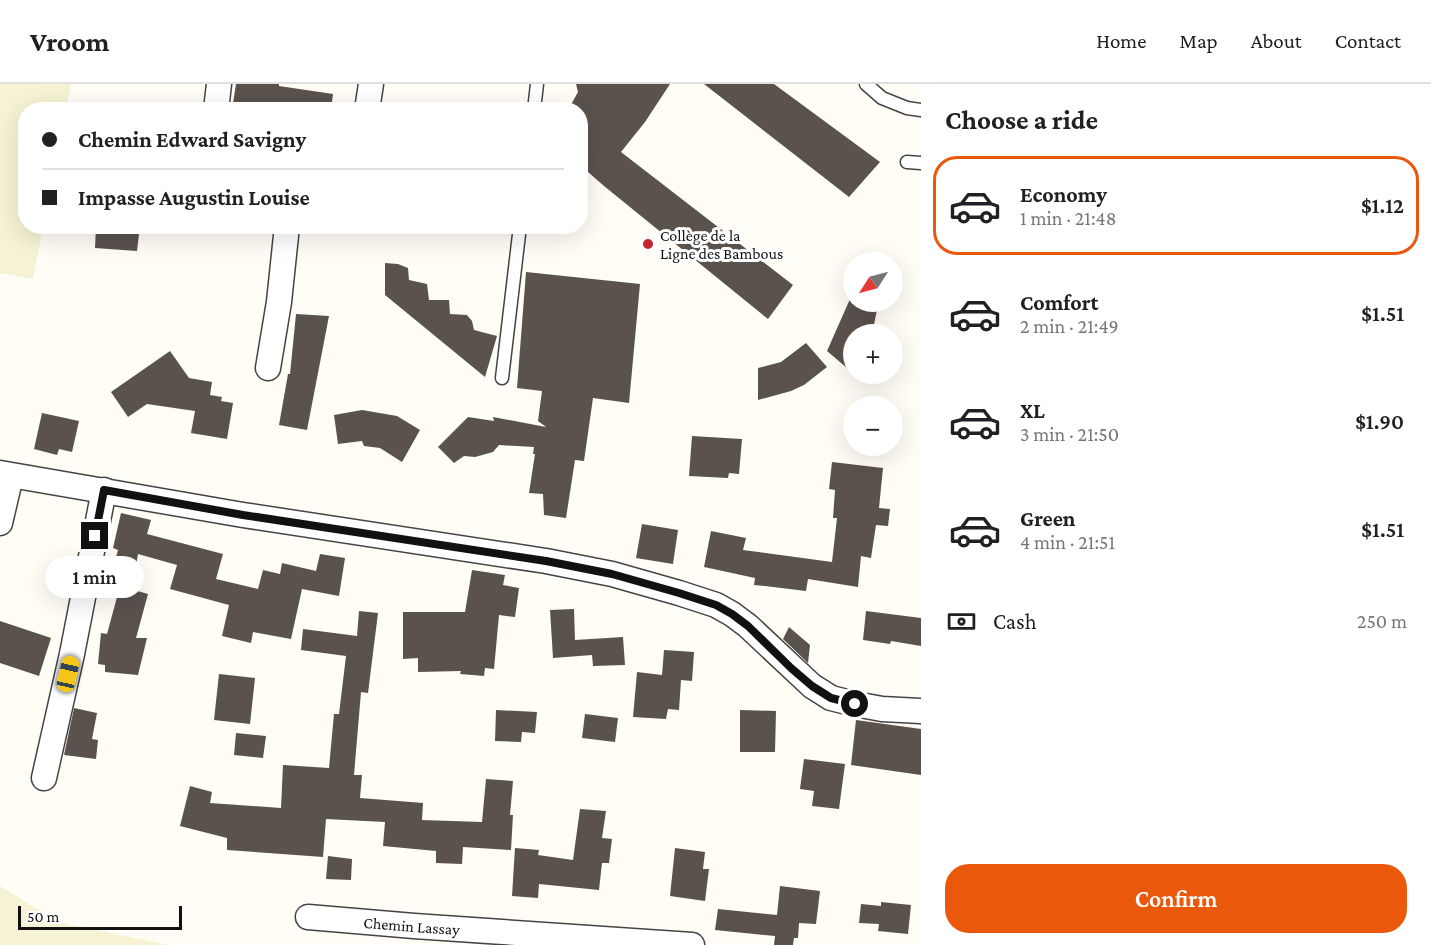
<!DOCTYPE html>
<meta charset="utf-8">
<style>
:root{--surface:#fff;--page:#f2f2f2;--text:#202124;--muted:#757577;--line:#e0e0e0;--accent:#ea580c}
body{margin:0;font-family:"Crimson Pro",serif;background:var(--page);color:var(--text);height:100vh;display:flex;flex-direction:column;font-size:22px;white-space:nowrap}
*{box-sizing:border-box;margin:0}
p{font-size:20px;color:var(--muted)}
.icon{flex:none;width:33px;height:33px;fill:none;stroke:currentColor;stroke-width:2;stroke-linecap:round;stroke-linejoin:round}
.map{position:relative;flex:1;overflow:hidden}
.details{display:flex;flex-direction:column;background:var(--surface);width:510px}
.details>*{flex:none}
.hud{position:absolute;left:18px;top:18px;width:570px;height:132px;border-radius:24px;box-shadow:0 6px 24px #0002;display:grid;align-content:center;height:132px;padding:0 24px;background:var(--surface)}
.needle{width:39px;rotate:234deg}
.controls{position:absolute;left:843px;top:168px;display:grid;gap:12px}
.controls a{display:grid;place-items:center;width:60px;height:60px;border-radius:50%;background:var(--surface);box-shadow:0 6px 24px #0002;font-size:30px}
.scale{position:absolute;left:18px;bottom:15px;width:164px;box-sizing:border-box;padding-left:6px;border:3px solid #111;border-top:0;font-size:16px;line-height:21px;white-space:nowrap;color:#111;-webkit-text-stroke:4px #fff;paint-order:stroke}
.end{position:absolute;width:27px;height:27px;margin:-14px;border:8px solid #111;background:#fff;box-shadow:0 0 0 3px #fff}
.from{border-radius:50%}
.bubble{position:absolute;height:42px;border-radius:21px;background:var(--surface);box-shadow:0 6px 24px #0002;font-size:20px;font-weight:600;line-height:42px;text-align:center}
.car{position:absolute;width:18px;height:36px;margin:-18px -9px;border-radius:8px;box-shadow:0 0 4px 2px #0007;background:linear-gradient(#f5c518 24%,#345 0 40%,#f5c518 0 76%,#345 0 86%,#f5c518 0)}
.hud b{display:flex;align-items:center;gap:21px;height:57px;font-size:22px}
.hud b+b{border-top:2px solid var(--line)}
.hud i{width:15px;height:15px;background:var(--text)}
ul{padding:0;list-style:none}
li{display:flex;align-items:center;gap:18px;height:99px;margin:0 12px 9px;padding:0 12px;border:3px solid transparent;border-radius:24px}
li div{flex:1}
li b{display:block;font-size:22px}
li em{font-style:normal;font-weight:600}
li.on{border-color:var(--accent)}
li>.icon{width:54px;height:54px;stroke-width:1.5}
h2{padding:0 24px;font-size:27px;line-height:72px}
.pay{display:flex;align-items:center;gap:15px;height:66px;padding:0 24px;font-size:22px}
.pay p{margin-inline-start:auto}
.primary-button{display:flex;gap:12px;margin-top:auto;padding:12px 24px}
.primary-button a{flex:1;height:69px;border-radius:24px;background:var(--accent);color:#fff;font-size:24px;font-weight:600;line-height:69px;text-align:center}
header{display:flex;align-items:center;gap:36px;box-sizing:border-box;height:84px;padding:0 30px;background:var(--surface);border-bottom:2px solid var(--line)}
header strong{font-size:28px}
nav{display:flex;gap:33px;margin-inline-start:auto;font-size:21px}
main{display:flex;flex:1;min-height:0}
.map>svg:first-child{display:block}
.farmland{fill:#f6f3d4}
.building{fill:#5a524d}
.lines{fill:none;stroke-linecap:round;stroke-linejoin:round}
.lane-casing{stroke:#444;stroke-width:15}
.street-casing{stroke:#444;stroke-width:27}
.lane{stroke:#fff;stroke-width:12}
.street{stroke:#fff;stroke-width:24}
.route{stroke:#111;stroke-width:8}
.poi-dot{fill:#c4262e;stroke:#fff;stroke-width:2}
.labels{text-anchor:middle;dominant-baseline:central;stroke-width:6;stroke-linejoin:round;paint-order:stroke}
.poi-label{font-size:16px;fill:#111;stroke:#fff;text-anchor:start}
.street-label{font-size:16px;fill:#111;stroke:#fff}
</style>
<header>
<strong>Vroom</strong>
<nav><a>Home</a><a>Map</a><a>About</a><a>Contact</a></nav>
</header>
<main>
<div class="map">
<svg width="921" height="861" viewBox="0 0 921 861">
<rect width="100%" height="100%" fill="#fffdf5"/>
<!-- farmland -->
<path class="farmland" d="M0,0h71l-5,25 -40,1v116l17,1 -10,52 -33,-6z
M0,802l58,36 110,23h-168z"/>
<!-- building -->
<path class="building" d="M236,0h43v2l54,8 -2,16h-99z
M576,0h94l-25,38 -24,30 172,133 -25,34 -164,-133 -24,-21v-10l8,-16 -8,-8v-21h-12l10,-18z
M704,0h70l106,78 -31,35z
M96,142h44l-3,25 -42,-3z
M385,179l13,1 10,4 1,12 18,4 2,16h20l1,14 17,1 5,6 2,9 23,6 -12,41 -100,-82z
M526,188l114,12 -11,119 -36,-5 -9,63 -9,-1 -9,58 -22,-3 -1,-21 -14,-1 6,-39h-2l1,-7 -35,-2 -6,7 -18,5 -11,-1 -10,7 -16,-16 30,-30 26,4 -1,-4 53,10 -8,-6 4,-30 -25,-3z
M854,206v15l23,5 -5,24h-18v40l-27,-23z
M296,230l33,2 -22,114 -28,-5 9,-51h2z
M806,259l21,24 -23,18 -13,6 -33,9v-32l23,-6z
M170,267l19,27 23,4 -2,13 12,2 -1,4 12,2 -6,36 -36,-6 4,-22 -48,-7 -19,13 -17,-25z
M362,326l35,6 23,14 -18,32 -22,-14 -16,-2 -2,-5 -24,3 -4,-29z
M42,329l37,8 -7,31 -13,-3 -2,6 -23,-6z
M692,352l50,3 -3,35 -10,-1 -1,5 -39,-2z
M832,378l51,6 -4,40 11,1 -2,17 -12,-1 -5,33 -10,-2 -3,31 -50,-8 -2,12 -41,-5 -11,-1 1,-7 -51,-11 7,-36 35,7 -3,12 89,12 5,-44h-4l2,-28 -6,-1z
M121,429l30,7 -4,14 76,20 -7,25 42,10 5,-19 17,4 2,-11 34,8 4,-17 25,4 -6,38 -37,-7 -11,50 -38,-7 -2,11 -29,-7 7,-31 -59,-16 7,-24 -39,-11 -2,12 -21,-5 3,-11 -5,-2z
M642,440l36,6 -5,34 -37,-6z
M472,486l33,5 -2,10 16,3 -4,29 -16,-2 -5,54 -9,-1 -1,8 -24,-2 1,-3 -43,1v-14l-15,1v-47h62z
M120,502l28,8 -12,44h11l-9,37 -33,-3v-7l-7,-1 3,-31 6,1z
M574,525l1,31 48,-3 2,28 -32,1 -1,-11 -39,3 -3,-48z
M359,527l19,2 -10,80 -7,-1 -7,83h8l-2,23 63,5 -1,17 60,2 4,-43 27,2 -3,34h3l-2,35 -48,-3 -1,17 -26,-1v-12l-53,-5 2,-24 -59,-3 -3,38 -96,-7v-12l-47,-12 10,-40 22,6 -2,11 71,5 2,-43 46,3 5,-54h5l7,-58 -45,-6 2,-21 54,7z
M866,527l55,7v28l-30,-5 -1,3 -27,-4z
M0,537l51,17 -12,38 -39,-13z
M789,543l21,18 -2,18 -25,-24z
M664,566l30,2 -2,29 -11,-1 -2,30 -11,-1 -2,10 -33,-2 4,-45 25,3z
M219,590l36,4 -5,46 -36,-4z
M74,624l23,5 -5,26 6,1 -2,19 -32,-4z
M496,626l41,2 -2,21 -13,-1 -1,10 -26,-1z
M740,626l36,1 -1,41h-35z
M585,630l33,4 -3,24 -33,-4z
M856,636l65,9v46l-70,-10z
M236,649l30,3 -3,22 -29,-3z
M804,675l41,5 -6,45 -27,-3 2,-15 -14,-2z
M580,725l26,2 -4,27 10,1 -3,24h-7l-3,27 -60,-6 -1,14 -26,-2 3,-48 24,2 -1,5 35,5z
M675,764l30,4 -2,17h6l-4,32 -35,-5z
M328,772l24,3 -1,21 -25,-1z
M780,802l40,5 -4,33 -17,-1 -1,15h-4l-1,7h-19l1,-9 -60,-6 3,-21 59,6z
M881,818l30,3 -3,29 -30,-3 1,-7 -20,-1 2,-19 20,2z"/>
<g class="lines">
<defs>
<path id="lane" d="M866,0l16,14 25,10 14,2
M534,26l3,-26
M907,78l14,1
M502,294l18,-152"/>
<g id="street">
<path d="M216,26l3,-26"/>
<path d="M367,26l4,-26"/>
<path d="M268,284l11,-66 8,-76"/>
<path d="M0,389l243,42 303,46 66,13 67,19 37,12 16,9 16,12 64,60 19,12 24,6 27,5 39,2"/>
<path d="M0,439l11,-47"/>
<path d="M44,694l28,-124 32,-164"/>
<path id="s1" d="M308,833l106,9 278,19"/>
</g>
</defs>
<!-- lane casing -->
<use href="#lane" class="lane-casing"/>
<!-- street casing -->
<use href="#street" class="street-casing"/>
<!-- lane -->
<use href="#lane" class="lane"/>
<!-- street -->
<use href="#street" class="street"/>
</g>
<g class="lines">
<!-- route -->
<path class="route" d="M95,452l9,-46 139,25 303,46 66,13 67,19 37,12 16,9 16,12 43,42 21,18 19,12 24,6"/>
</g>
<!-- markers -->
<circle class="poi-dot" cx="648" cy="160" r="6"/>
<g class="labels">
<!-- poi labels -->
<g class="poi-label">
<text x="660" y="151">Collège de la<tspan x="660" dy="18">Ligne des Bambous</tspan></text>
</g>
<!-- street labels -->
<g class="street-label">
<text stroke="none"><textPath href="#s1" startOffset="104">Chemin Lassay</textPath></text>
</g>
</g>
</svg>
<div class="controls">
<a><svg class="needle" viewBox="-14 -14 28 28"><path d="M0-13l5 13h-10z" fill="#e53935"/><path d="M0 13l5-13h-10z" fill="#757577"/></svg></a>
<a>+</a>
<a>−</a>
</div>
<div class="scale">50 m</div>
<i class="end from" style="left:855px;top:620px"></i>
<i class="end" style="left:95px;top:452px"></i>
<div class="bubble" style="left:45px;top:472px;width:99px">1 min</div>
<i class="car" style="left:68px;top:590px;rotate:13deg"></i>
<div class="hud">
<b><i class="from"></i>Chemin Edward Savigny</b>
<b><i></i>Impasse Augustin Louise</b>
</div>
</div>
<section class="details">
<h2>Choose a ride</h2>
<ul>
<li class="on"><svg class="icon" aria-label="car" viewBox="0 0 24 24"><path d="M5 17H2v-5l4-1 3-4h7l3 4 3 1v5h-3M9 17h6M6 11h13"/><circle cx="7" cy="17" r="2"/><circle cx="17" cy="17" r="2"/></svg><div><b>Economy</b><p>1 min · 21:48</p></div><em>$1.12</em></li>
<li><svg class="icon" aria-label="car" viewBox="0 0 24 24"><path d="M5 17H2v-5l4-1 3-4h7l3 4 3 1v5h-3M9 17h6M6 11h13"/><circle cx="7" cy="17" r="2"/><circle cx="17" cy="17" r="2"/></svg><div><b>Comfort</b><p>2 min · 21:49</p></div><em>$1.51</em></li>
<li><svg class="icon" aria-label="car" viewBox="0 0 24 24"><path d="M5 17H2v-5l4-1 3-4h7l3 4 3 1v5h-3M9 17h6M6 11h13"/><circle cx="7" cy="17" r="2"/><circle cx="17" cy="17" r="2"/></svg><div><b>XL</b><p>3 min · 21:50</p></div><em>$1.90</em></li>
<li><svg class="icon" aria-label="car" viewBox="0 0 24 24"><path d="M5 17H2v-5l4-1 3-4h7l3 4 3 1v5h-3M9 17h6M6 11h13"/><circle cx="7" cy="17" r="2"/><circle cx="17" cy="17" r="2"/></svg><div><b>Green</b><p>4 min · 21:51</p></div><em>$1.51</em></li>
</ul>
<div class="pay"><svg class="icon" aria-label="cash" viewBox="0 0 24 24"><path d="M3 7h18v10H3z"/><circle cx="12" cy="12" r="2"/></svg>Cash<p>250 m</p></div>
<div class="primary-button"><a>Confirm</a></div>
</section>
</main>
